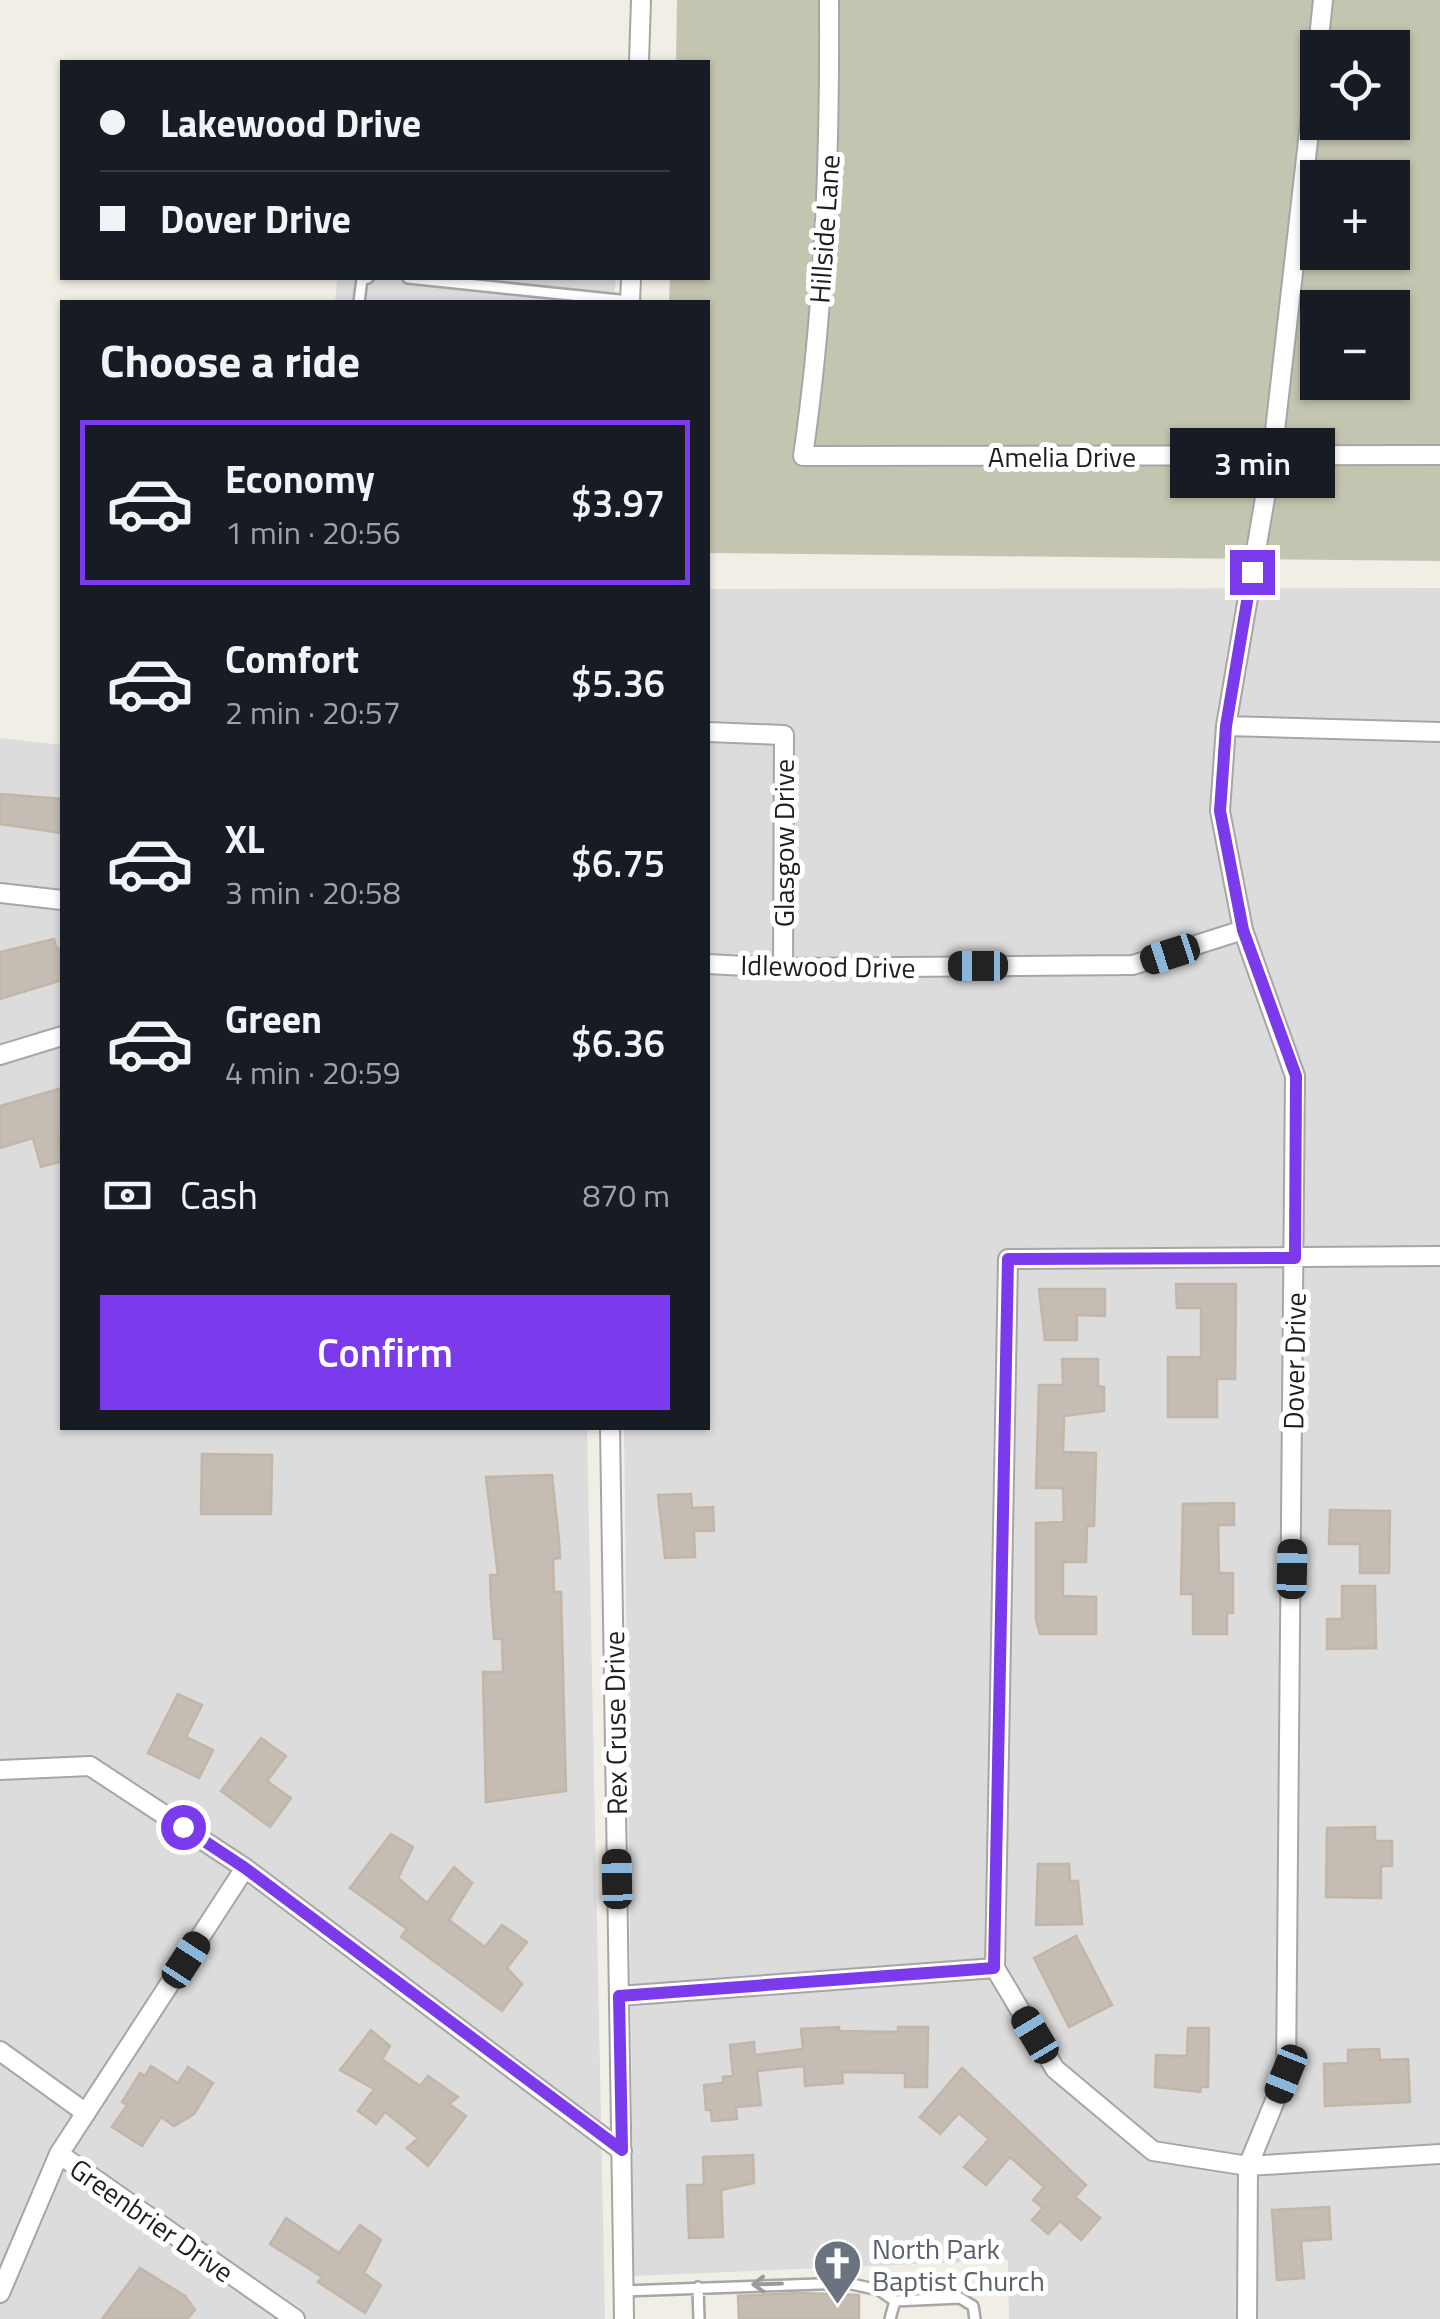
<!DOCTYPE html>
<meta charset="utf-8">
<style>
:root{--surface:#171b24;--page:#20242c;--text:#f1f3f6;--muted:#9ea1a6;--line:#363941;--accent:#7c3aed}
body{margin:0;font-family:"Titillium Web",sans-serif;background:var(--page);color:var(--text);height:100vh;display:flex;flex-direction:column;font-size:38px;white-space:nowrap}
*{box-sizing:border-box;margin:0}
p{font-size:32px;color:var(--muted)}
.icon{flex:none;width:55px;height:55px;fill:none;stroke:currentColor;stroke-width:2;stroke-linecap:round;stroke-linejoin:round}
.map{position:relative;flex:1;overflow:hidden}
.sheet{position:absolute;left:60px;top:300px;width:650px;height:1130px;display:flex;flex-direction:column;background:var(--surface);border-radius:0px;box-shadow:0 2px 8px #0004}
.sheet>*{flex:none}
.hud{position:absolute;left:60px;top:60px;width:650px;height:220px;border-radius:0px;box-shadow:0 2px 8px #0004;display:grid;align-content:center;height:220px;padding:0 40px;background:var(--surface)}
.fabs{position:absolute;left:1300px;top:30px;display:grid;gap:20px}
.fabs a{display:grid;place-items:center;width:110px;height:110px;border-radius:0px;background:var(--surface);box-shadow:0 2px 8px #0004;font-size:50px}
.end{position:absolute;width:45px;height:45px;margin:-22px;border:12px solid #7c3aed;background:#fff;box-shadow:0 0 0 5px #fff}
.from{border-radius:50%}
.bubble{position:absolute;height:70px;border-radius:0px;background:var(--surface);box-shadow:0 2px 8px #0004;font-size:32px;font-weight:600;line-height:70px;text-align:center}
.car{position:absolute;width:30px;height:60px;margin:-30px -15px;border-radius:12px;box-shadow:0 0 8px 2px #0007;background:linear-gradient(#222 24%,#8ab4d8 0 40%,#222 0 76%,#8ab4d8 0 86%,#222 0)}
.hud b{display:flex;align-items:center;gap:35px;height:95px;font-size:38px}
.hud b+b{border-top:2px solid var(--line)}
.hud i{width:25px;height:25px;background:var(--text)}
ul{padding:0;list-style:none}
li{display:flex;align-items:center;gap:30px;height:165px;margin:0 20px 15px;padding:0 20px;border:5px solid transparent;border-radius:0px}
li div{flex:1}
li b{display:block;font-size:38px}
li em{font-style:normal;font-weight:600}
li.current{border-color:var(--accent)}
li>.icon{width:90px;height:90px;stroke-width:1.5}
h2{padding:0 40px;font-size:45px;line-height:120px}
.pay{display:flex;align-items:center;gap:25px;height:110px;padding:0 40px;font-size:38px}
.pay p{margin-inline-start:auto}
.primary-button{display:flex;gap:20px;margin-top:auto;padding:20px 40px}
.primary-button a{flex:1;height:115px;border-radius:0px;background:var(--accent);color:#fff;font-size:40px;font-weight:600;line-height:115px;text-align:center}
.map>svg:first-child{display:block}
.residential{fill:#dddcdc}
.construction{fill:#c4c5b0;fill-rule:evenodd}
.building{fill:#c5bdb4;stroke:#c3b5a7;stroke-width:2.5}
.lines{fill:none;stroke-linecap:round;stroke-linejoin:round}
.service-casing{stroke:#a6a6a6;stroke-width:14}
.minor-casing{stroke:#a6a6a6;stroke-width:22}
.service{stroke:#fff;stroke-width:9}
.minor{stroke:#fff;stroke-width:18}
.oneway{stroke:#9a9a9a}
.route{stroke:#7c3aed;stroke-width:12}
.labels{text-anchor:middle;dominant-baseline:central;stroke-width:10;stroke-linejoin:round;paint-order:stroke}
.street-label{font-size:28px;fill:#1f1f1f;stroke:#fff}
.worship-label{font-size:28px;fill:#5b616d;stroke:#fff;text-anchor:start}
</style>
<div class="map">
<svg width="1440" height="2319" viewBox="0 0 1440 2319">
<rect width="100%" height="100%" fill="#f0eee5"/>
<!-- residential -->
<path class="residential" d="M337,278h279l-2,24h-279z
M1440,588v1731h-431l-1,-59 -374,16 -10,-848h84v-839z
M0,738l62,7v683h525l18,891h-605z"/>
<!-- construction -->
<path class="construction" d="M677,0h763v561l-732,-8v-251h-39l1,-24h38v-216h-32zM1318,48h74v74h-74zM1318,178h74v74h-74zM1318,308h74v74h-74z"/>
<!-- building -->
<path class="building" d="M0,794l62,5v34l-62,-9z
M54,939l3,10 5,-1v32l-62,19v-47z
M62,1088v44l-4,2 4,27 -21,6 -8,-29 -33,10v-42z
M1176,1284h60l-1,95h-18v38h-49v-60h33v-49h-24z
M1039,1289h66v27l-28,-1v25h-32z
M1062,1359h36v27l6,1v24l-40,5 -1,36 33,1 -2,73h-7l-1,36h-23v34l33,1v37h-56l-4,-14v-97l28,-1 -1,-34h-27l3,-103h24z
M202,1454l70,1 -1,59h-70z
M552,1475l7,66 1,17 -7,1 1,33h7l5,199 -80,11 -3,-130h20l-1,-33h-8l-3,-39 -1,-25h8l-12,-98z
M691,1494l1,14 21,-1 1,24h-20l1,26 -30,1 -7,-63z
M1234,1503v22h-16l1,48h14v40h-6v21h-34v-40h-12l2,-90z
M1330,1510l60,1 -1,62h-29v-29h-31z
M1342,1586h33l1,62 -49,1v-30h15z
M178,1694l24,11 -16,32 27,13 -14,28 -51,-25z
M261,1738l25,18 -19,25 24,17 -21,29 -49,-36z
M1375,1827v14h17v25h-11v32l-55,-1 1,-69z
M391,1834l22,13 -15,31 29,25 27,-36 18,16 -23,37 36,27 17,-22 25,17 -20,26 15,16 -20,27 -101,-74 6,-8 -57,-41z
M1038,1864h31l1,17h8l4,43 -46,1z
M1076,1936l36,69 -43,22 -35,-69z
M839,2027v4l59,1v-5h30l-1,60h-22v-14l-63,-1 1,11 -38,3 -1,-20 -47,5 4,34 -25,2 1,12 -25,2 -1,-11h-5l-2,-25 19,-2v-6l10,-1 -3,-31 24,-3 1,13 48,-6 -2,-20z
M1188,2028h21l-1,59h-7l-1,5 -45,-5 1,-32 31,1z
M371,2030l19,16 -8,13 38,27 8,-10 30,21 -9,7 17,12 -38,50 -21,-18 11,-10 -33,-26 -9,12 -18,-13 16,-22 -34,-19z
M1379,2049l1,11 28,-1 2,43 -85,4 -1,-42 24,-1v-13z
M151,2066l27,17 10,-16 25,16 -19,31 -20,12 -13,-9 -19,29 -30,-19 15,-22 -5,-3 18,-29 5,3z
M962,2068l124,117 -11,12 25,21 -19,22 -21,-19 -12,13 -16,-14 11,-12 -10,-8 11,-13 -34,-30 -24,28 -22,-18 25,-28 -30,-26 -19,21 -20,-17z
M753,2155l1,28 -33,7 2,47 -34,1 -2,-53h17l-1,-28z
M1329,2207l2,32 -30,2 3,37 -27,2 -5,-70z
M286,2218l53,35 21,-28 21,15 -17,33 17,12 -16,28 -47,-31 4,-5 -52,-33z
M140,2268l45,28 10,14 -8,9h-85z
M799,2293l60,2v24h-120l-1,-23z"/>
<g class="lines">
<defs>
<path id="service" d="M408,278l221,23
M359,302l3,-23 6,-1
M698,2287l1,32
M623,2291l224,-8 32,7 16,11 65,-3 13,8 2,13
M890,2319l5,-18"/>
<path id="minor" d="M829,0c1,153 -4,305 -26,456l637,-1
M1318,48l5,-48
M639,62l2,-62
M630,302l1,-24
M1226,726l214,6
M708,732l76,3 -1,233
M0,893l62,7
M708,964l75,4 350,-3 110,-35
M0,1055l62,-19
M610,1428l14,891
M0,1770l90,-4 155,102 377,283
M995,1968l13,-709 432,-3
M995,1968l60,101 98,82 95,15 192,-12
M619,1996l376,-28
M0,2051l86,62
M59,2154l236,165
M0,2293l59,-139 186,-286
M1247,2319l1,-153 38,-92 9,-998 -52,-146 -23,-119 6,-85 46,-269 46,-404"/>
</defs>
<!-- service casing -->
<use href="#service" class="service-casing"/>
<!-- minor casing -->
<use href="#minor" class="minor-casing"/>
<!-- service -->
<use href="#service" class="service"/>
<!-- minor -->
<use href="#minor" class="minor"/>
</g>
<!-- one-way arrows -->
<defs><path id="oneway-shaft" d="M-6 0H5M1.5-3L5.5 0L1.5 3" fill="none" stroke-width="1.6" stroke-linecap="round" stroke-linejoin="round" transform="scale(2.5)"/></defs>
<use class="oneway" href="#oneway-shaft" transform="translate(767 2284) rotate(178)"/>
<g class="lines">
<!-- route -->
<path class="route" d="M183,1827l62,41 377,282 -3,-154 375,-28 14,-709 287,-1 1,-182 -53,-146 -23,-119 6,-85 26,-154"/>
</g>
<!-- icons -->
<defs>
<symbol id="church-pin" viewBox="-11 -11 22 30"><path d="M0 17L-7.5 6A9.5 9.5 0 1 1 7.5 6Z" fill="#6b7280" stroke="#fff"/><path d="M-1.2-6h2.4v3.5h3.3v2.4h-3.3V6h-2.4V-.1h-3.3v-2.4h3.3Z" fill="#fff"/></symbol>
</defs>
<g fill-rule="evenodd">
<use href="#church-pin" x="810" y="2236" width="55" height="75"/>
</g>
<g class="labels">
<!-- street labels -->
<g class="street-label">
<text transform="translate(824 229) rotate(-86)">Hillside Lane</text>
<text x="1062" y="456">Amelia Drive</text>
<text transform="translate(783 843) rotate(-90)">Glasgow Drive</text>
<text transform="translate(828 966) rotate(1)">Idlewood Drive</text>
<text transform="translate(1294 1361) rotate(-89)">Dover Drive</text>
<text transform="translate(615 1723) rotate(-91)">Rex Cruse Drive</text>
<text transform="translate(152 2220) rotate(35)">Greenbrier Drive</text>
</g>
<!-- worship labels -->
<g class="worship-label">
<text x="872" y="2248">North Park<tspan x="872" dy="32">Baptist Church</tspan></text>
</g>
</g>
</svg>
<div class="fabs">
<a><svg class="icon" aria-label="locate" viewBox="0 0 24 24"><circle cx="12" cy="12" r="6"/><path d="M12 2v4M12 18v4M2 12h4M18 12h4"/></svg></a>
<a>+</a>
<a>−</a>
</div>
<i class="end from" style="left:183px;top:1827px"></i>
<i class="end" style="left:1252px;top:572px"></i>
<div class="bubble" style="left:1170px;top:428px;width:165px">3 min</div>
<i class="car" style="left:1170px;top:954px;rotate:252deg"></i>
<i class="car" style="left:978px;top:966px;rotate:270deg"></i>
<i class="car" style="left:1292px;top:1569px;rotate:1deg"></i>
<i class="car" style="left:617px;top:1879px;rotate:359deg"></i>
<i class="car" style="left:186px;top:1960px;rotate:33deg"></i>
<i class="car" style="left:1035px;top:2035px;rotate:329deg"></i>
<i class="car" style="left:1286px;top:2074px;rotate:202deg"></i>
<div class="hud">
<b><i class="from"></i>Lakewood Drive</b>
<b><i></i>Dover Drive</b>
</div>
<section class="sheet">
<h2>Choose a ride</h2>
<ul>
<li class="current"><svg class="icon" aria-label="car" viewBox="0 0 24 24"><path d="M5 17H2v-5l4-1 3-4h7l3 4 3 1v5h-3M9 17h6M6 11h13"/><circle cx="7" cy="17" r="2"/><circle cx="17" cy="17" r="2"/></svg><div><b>Economy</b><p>1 min · 20:56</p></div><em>$3.97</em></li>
<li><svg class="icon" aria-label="car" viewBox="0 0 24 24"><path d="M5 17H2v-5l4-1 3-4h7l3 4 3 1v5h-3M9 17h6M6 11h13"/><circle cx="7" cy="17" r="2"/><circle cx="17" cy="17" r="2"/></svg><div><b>Comfort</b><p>2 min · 20:57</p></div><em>$5.36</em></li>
<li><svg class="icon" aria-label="car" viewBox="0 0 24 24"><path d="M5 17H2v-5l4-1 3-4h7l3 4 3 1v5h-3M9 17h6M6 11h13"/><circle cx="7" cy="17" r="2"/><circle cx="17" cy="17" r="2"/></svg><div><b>XL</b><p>3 min · 20:58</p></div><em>$6.75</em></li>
<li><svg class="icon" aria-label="car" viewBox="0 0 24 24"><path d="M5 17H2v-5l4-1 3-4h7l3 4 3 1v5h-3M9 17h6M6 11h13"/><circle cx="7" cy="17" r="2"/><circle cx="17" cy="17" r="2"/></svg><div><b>Green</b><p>4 min · 20:59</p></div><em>$6.36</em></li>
</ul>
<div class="pay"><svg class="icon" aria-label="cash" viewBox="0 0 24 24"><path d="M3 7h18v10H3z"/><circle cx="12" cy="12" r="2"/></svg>Cash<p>870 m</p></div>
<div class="primary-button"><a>Confirm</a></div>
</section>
</div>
